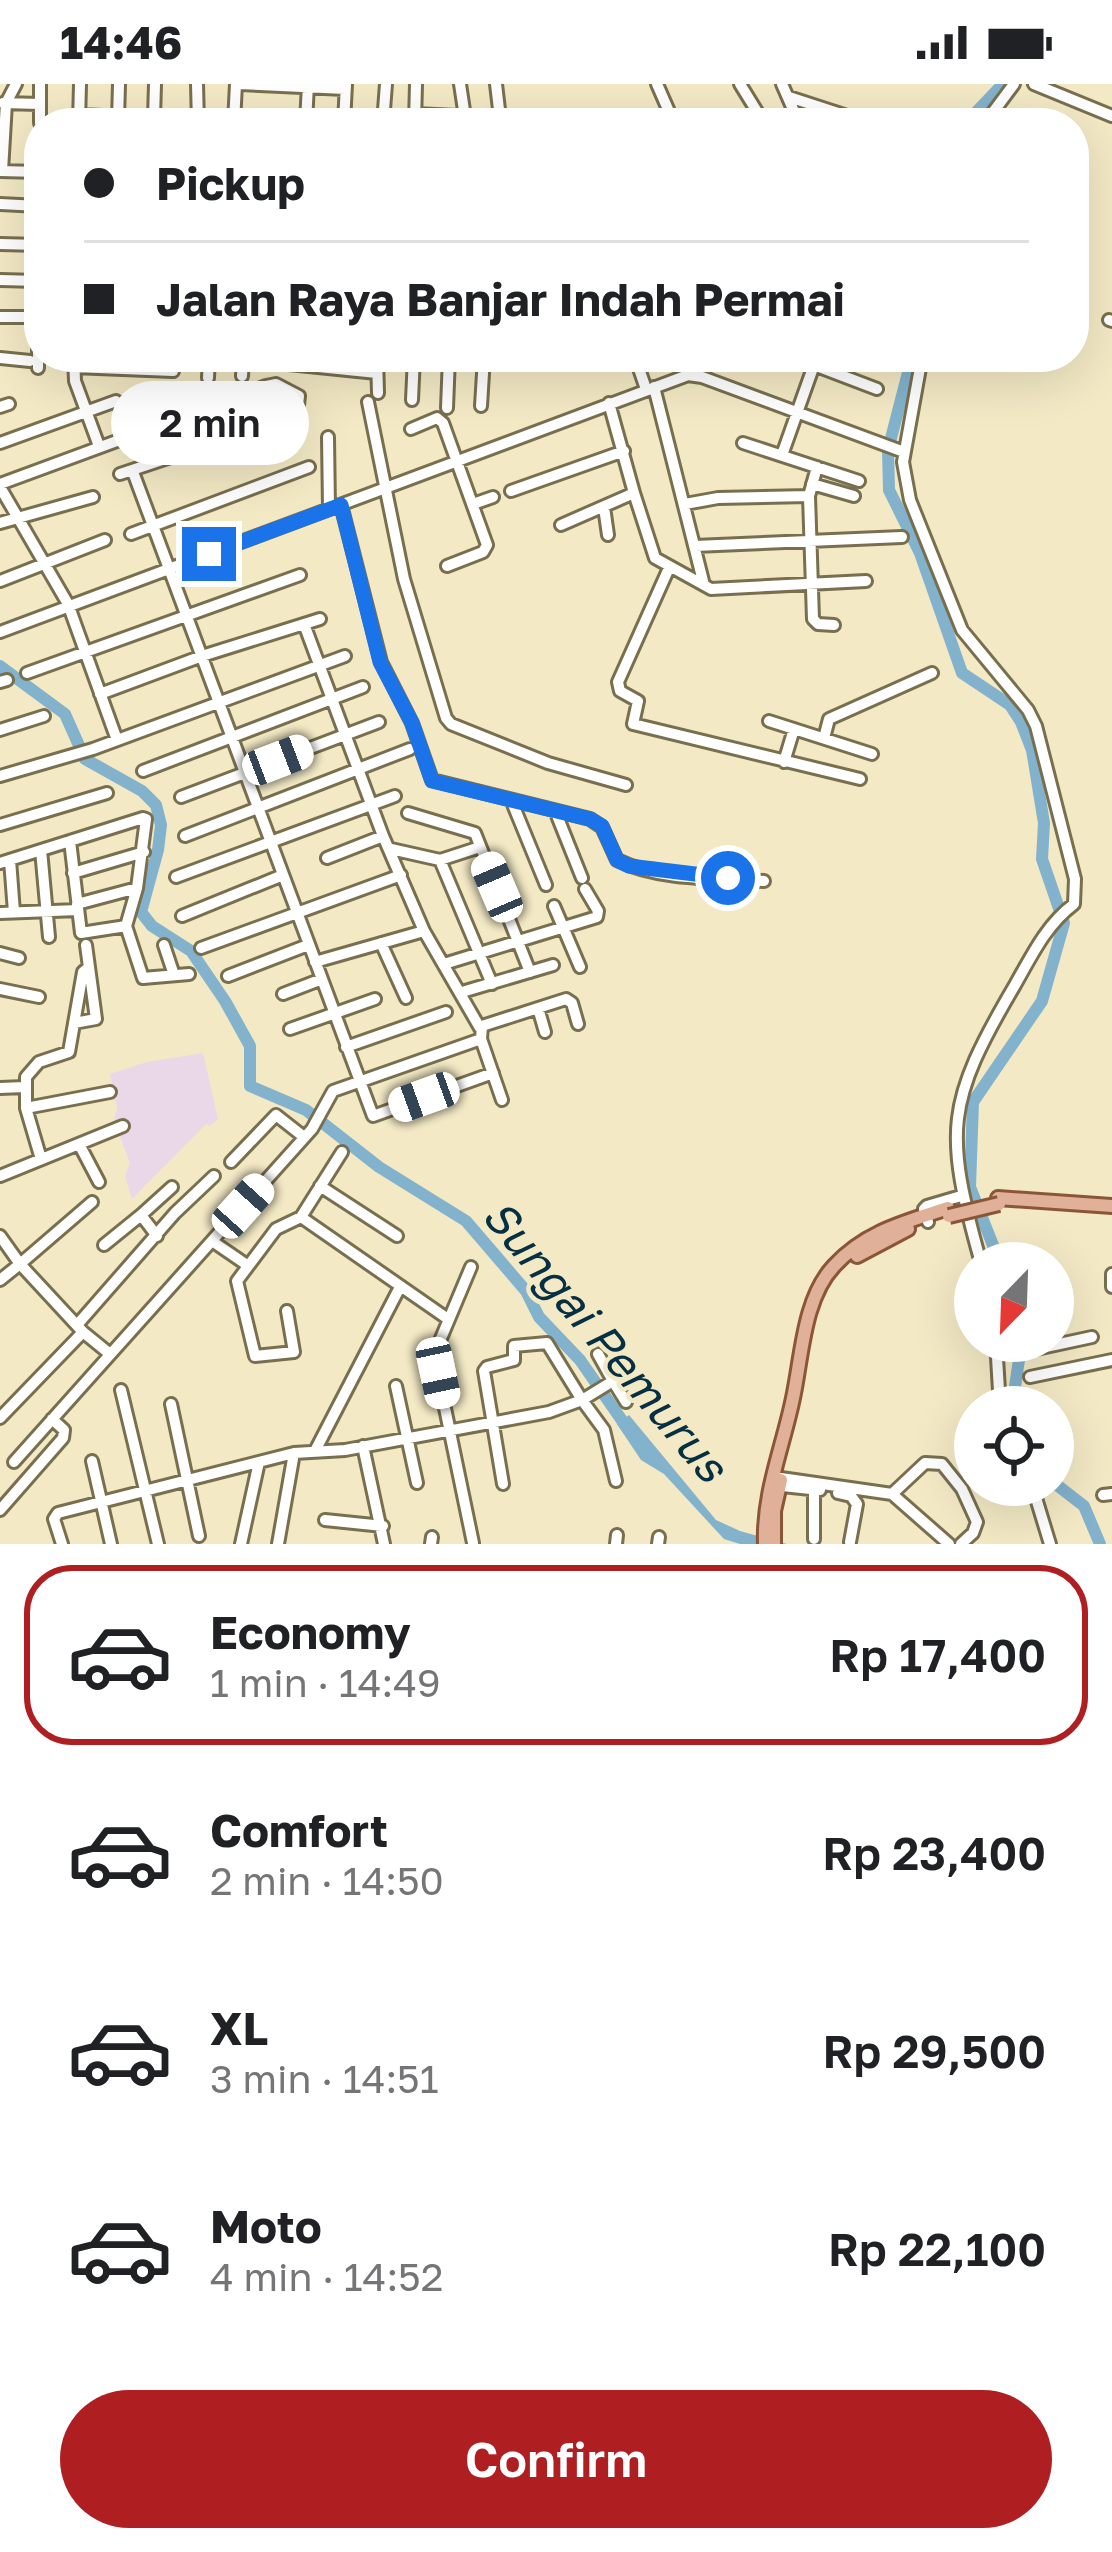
<!DOCTYPE html>
<meta charset="utf-8">
<style>
:root{--surface:#fff;--page:#f2f2f2;--text:#202124;--muted:#757577;--line:#e0e0e0;--accent:#af1e20}
body{margin:0;font-family:"Golos Text",sans-serif;background:var(--page);color:var(--text);height:100vh;display:flex;flex-direction:column;font-size:45px;white-space:nowrap}
*{box-sizing:border-box;margin:0}
p{font-size:39px;color:var(--muted)}
.icon{flex:none;width:66px;height:66px;fill:none;stroke:currentColor;stroke-width:2;stroke-linecap:round;stroke-linejoin:round}
.map{position:relative;height:1460px;overflow:hidden}
.sheet{display:flex;flex-direction:column;background:var(--surface);flex:1}
.sheet>*{flex:none}
.banner{position:absolute;left:24px;top:24px;width:1065px;height:264px;border-radius:48px;box-shadow:0 12px 48px #0002;display:grid;align-content:center;height:264px;padding:0 60px;background:var(--surface)}
.needle{width:78px;rotate:203deg}
.controls{position:absolute;left:954px;top:1158px;display:grid;gap:24px}
.controls a{display:grid;place-items:center;width:120px;height:120px;border-radius:50%;background:var(--surface);box-shadow:0 12px 48px #0002;font-size:60px}
.end{position:absolute;width:54px;height:54px;margin:-27px;border:15px solid #1a73e8;background:#fff;box-shadow:0 0 0 6px #fff}
.from{border-radius:50%}
.bubble{position:absolute;height:84px;border-radius:42px;background:var(--surface);box-shadow:0 12px 48px #0002;font-size:39px;font-weight:600;line-height:84px;text-align:center}
.car{position:absolute;width:36px;height:72px;margin:-36px -18px;border-radius:15px;box-shadow:0 0 9px 3px #0007;background:linear-gradient(#fff 24%,#345 0 40%,#fff 0 76%,#345 0 86%,#fff 0)}
.banner b{display:flex;align-items:center;gap:42px;height:114px;font-size:45px}
.banner b+b{border-top:3px solid var(--line)}
.banner i{width:30px;height:30px;background:var(--text)}
ul{padding:21px 0 0;list-style:none}
li{display:flex;align-items:center;gap:36px;height:180px;margin:0 24px 18px;padding:0 36px;border:6px solid transparent;border-radius:48px}
li div{flex:1}
li b{display:block;font-size:45px}
li em{font-style:normal;font-weight:600}
li.active{border-color:var(--accent)}
li>.icon{width:108px;height:108px;stroke-width:1.5}
.action{display:flex;gap:24px;margin-top:auto;padding:24px 60px}
.action a{flex:1;height:138px;border-radius:72px;background:var(--accent);color:#fff;font-size:48px;font-weight:600;line-height:138px;text-align:center}
.status{display:flex;justify-content:space-between;align-items:center;height:84px;padding:0 60px;background:var(--surface);direction:ltr}
.status svg{height:33px;fill:currentColor}
.map>svg:first-child{display:block}
.education{fill:#ead8e9}
.water{fill:#83b2cd}
.lines{fill:none;stroke-linecap:round;stroke-linejoin:round}
.river{stroke:#83b2cd;stroke-width:12}
.minor-casing{stroke:#786f4f;stroke-width:16}
.major-casing{stroke:#8b5537;stroke-width:18}
.minor{stroke:#fff;stroke-width:10}
.major{stroke:#e0b098;stroke-width:12}
.major-bridge-casing{stroke:#8b5537;stroke-width:18;stroke-linecap:butt}
.major-bridge{stroke:#e0b098;stroke-width:12}
.route{stroke:#1a73e8;stroke-width:15}
.labels{text-anchor:middle;dominant-baseline:central;stroke-width:9;stroke-linejoin:round;paint-order:stroke}
.water-label{font-size:45px;font-style:italic;fill:#053043;stroke:#f3e9c5}
</style>
<div class="status"><b>14:46</b><svg viewBox="0 0 49 12"><path d="M0 12V9h3v3zM5 12V6h3v6zM10 12V3h3v9zM15 12V0h3v12zM26 1h20v11H26zM47 4h2v5h-2z"/></svg></div>
<div class="map">
<svg width="1112" height="1460" viewBox="0 0 1112 1460">
<rect width="100%" height="100%" fill="#f3e9c5"/>
<!-- education -->
<path class="education" d="M203,969l15,66 -8,7 -4,-2 -74,75 -7,-23 5,-13 -16,-42 3,-13 -7,-34 37,-12z"/>
<!-- water -->
<path class="water" d="M629,1331l87,105 24,11 47,13h-47l-16,-5 -60,-65 -23,-14 -24,-36z"/>
<g class="lines">
<!-- river -->
<path class="river" d="M966,39l37,-39
M912,273l-24,93 1,40 31,63 42,120 48,32 11,17 11,28 12,73 -2,36 22,64 -22,78 -69,101 -3,85 30,76
M0,582l65,48 20,45 57,32 14,14 5,20 -3,25 -17,62 11,14 39,25 34,50 25,45v40l56,24 73,57 87,54 60,70 13,26 41,43 50,72
M1012,1323l8,-54 -5,-12
M1053,1398l31,24 16,38"/>
<defs>
<path id="minor" d="M197,0l1,39
M240,0l105,5
M460,0l5,33
M496,0l4,34
M657,0l17,39
M740,0l24,39
M782,0l17,39
M1034,0l78,32
M789,13l80,26
M3,19l37,1
M415,30l85,4
M80,31l118,5
M154,34l1,-34
M118,36l1,-36
M234,38l27,1
M40,39v-39
M79,39l1,-39
M234,39l2,-39
M306,39l2,-39
M344,39l2,-39
M383,39l3,-39
M415,39l1,-39
M985,39l29,-39
M0,87l39,1
M2,87l4,-68 10,-19
M0,120l39,2
M0,160l39,1
M0,196l38,1
M0,233h39
M1109,236l3,1
M74,273l1,24 24,65
M377,273l1,36
M635,273l11,32
M793,273l84,32
M922,273l-19,105 7,38 52,130 66,80 8,16 39,153 -1,25c-28,21 -42,51 -59,81 -70,119 -71,146 -34,278
M0,274l30,3
M279,279l98,10
M73,283l100,4 2,-14
M38,284l1,-176
M242,292l1,-19
M208,294l1,-21
M654,303l50,198
M412,316l2,-43
M368,318l36,177 42,139 5,6 97,39 78,22
M481,322l3,-49
M0,323l9,-3
M447,324l2,-51
M411,345l26,-11 6,5 44,122 -4,7 -36,14
M328,353l1,72
M0,359l116,-42
M743,359l116,38
M782,371l32,-90
M817,383l-8,29 4,123 5,5 16,1
M133,388l240,644 120,-43
M0,400l266,-98 10,-2 23,12 -2,19 -177,59
M812,400l42,12
M0,403l68,117 49,136
M511,407l113,-40
M634,409l21,65 56,31 155,-8
M473,420l20,-7
M685,420l33,-6 91,-2
M341,421l40,157 31,61 20,57 158,39 12,8 15,33c43,21 100,18 147,21
M604,423l4,28
M0,439l93,-26
M561,441l73,-32 -25,-90
M131,450l178,-67
M695,462l207,-9
M669,484l-51,114 2,9 18,10 -5,23 227,55
M0,497l105,-41
M304,540l79,212 41,95 56,97
M0,548l688,-257 14,2 202,75
M27,589l273,-98
M0,598l7,-2
M100,610l102,-38 118,-37
M769,637l103,33
M0,646l44,-14
M824,654l5,-19 103,-46
M784,678l10,-33
M143,687l220,-84
M0,692l93,-27 252,-93
M181,713l198,-75
M512,718l34,83
M408,729l67,20 55,139
M556,729l26,65
M0,741l107,-32
M185,752l225,-87
M391,765l49,11 40,-13
M41,766l8,87
M327,774l56,-22
M10,776l4,52
M440,776l52,124
M0,779l143,-45 3,1 -9,69 -11,38 -45,7 -11,-92
M73,789l71,-21
M176,793l219,-81
M77,820l60,-16
M554,822l26,61
M0,829l78,-3
M182,832l101,-41
M126,842l17,52 46,-4
M381,859l25,55
M164,861l10,30
M201,864l200,-73
M0,869l19,5
M315,878l109,-31
M444,880l153,-47 1,-6 -13,-22
M228,892l80,-31
M0,905l39,8
M462,908l91,-27
M283,910l39,-15
M538,924l7,24
M74,939l22,-4 -10,-74
M290,945l85,-30
M346,963l100,-35
M0,1004l24,-1
M502,1016l-21,-61 1,-13 84,-27 6,4 6,21
M26,1024l84,-16
M79,1060l20,38
M41,1075l-15,-51v-31l13,-15 30,-10 14,-80 6,-5
M231,1078l45,-47 28,22
M0,1092l123,-50
M320,1102l77,50
M92,1118l-72,62 63,68 27,22
M301,1133l147,102
M928,1138l-4,-13 3,-3 34,-10
M0,1152l20,28 -20,16
M157,1152l-16,-21 31,-28
M212,1157l35,24
M104,1161l37,-30
M471,1183l-37,88 39,188
M1112,1190v13
M287,1227l7,41 -39,4 -18,-75 39,-52 25,-12 41,-65
M77,1241l98,-112 39,-37
M996,1257l4,66
M1027,1267l65,-14
M598,1270l15,27
M1030,1293l82,-17
M396,1302l21,97
M121,1306l37,154
M171,1320l28,132
M0,1334l83,-86
M363,1362l21,98
M315,1367l85,-164
M92,1377l19,83
M14,1378l298,-333 21,-38 148,-52
M781,1394l111,16 57,50
M503,1400l-19,-113 3,-4 27,-7v-14l33,-3 35,57 31,-19 13,21
M773,1401l47,5
M1032,1401l18,59
M814,1406v49
M838,1409l13,3 6,8 -7,38
M892,1410l33,-31 17,1 20,25 15,33 -4,11 -12,11
M1103,1411l9,-1
M0,1426l63,-72 1,-8 -12,-11
M325,1436l58,6
M62,1460l-8,-25 4,-6 236,-60 51,-3 204,-38 33,-12 22,30 12,51
M241,1460l18,-82
M278,1460l16,-91
M431,1460l1,-7
M616,1460l1,-9
M658,1460l1,-7"/>
<path id="major" d="M998,1114l114,8
M857,1172l51,-27
M765,1460c-2,-51 18,-97 28,-146 9,-41 10,-99 41,-132 31,-34 71,-44 114,-58
M774,1460v-33l7,-31"/>
</defs>
<!-- minor casing -->
<use href="#minor" class="minor-casing"/>
<!-- major casing -->
<use href="#major" class="major-casing"/>
<!-- minor -->
<use href="#minor" class="minor"/>
<!-- major -->
<use href="#major" class="major"/>
<defs>
<path id="major-bridge" d="M949,1132l50,-12"/>
</defs>
<!-- major-bridge casing -->
<use href="#major-bridge" class="major-bridge-casing"/>
<!-- major-bridge -->
<use href="#major-bridge" class="major-bridge"/>
</g>
<g class="lines">
<!-- route -->
<path class="route" d="M209,470l132,-49 39,157 32,61 20,58 158,38 12,7 15,34 12,6 99,12"/>
</g>
<g class="labels">
<!-- water labels -->
<g class="water-label">
<text transform="translate(606 1256) rotate(50)">Sungai Pemurus</text>
</g>
</g>
</svg>
<div class="controls">
<a><svg class="needle" viewBox="-14 -14 28 28"><path d="M0-13l5 13h-10z" fill="#e53935"/><path d="M0 13l5-13h-10z" fill="#757577"/></svg></a>
<a><svg class="icon" aria-label="locate" viewBox="0 0 24 24"><circle cx="12" cy="12" r="6"/><path d="M12 2v4M12 18v4M2 12h4M18 12h4"/></svg></a>
</div>
<i class="end from" style="left:728px;top:794px"></i>
<i class="end" style="left:209px;top:470px"></i>
<div class="bubble" style="left:111px;top:297px;width:198px">2 min</div>
<i class="car" style="left:278px;top:676px;rotate:69deg"></i>
<i class="car" style="left:497px;top:803px;rotate:337deg"></i>
<i class="car" style="left:424px;top:1013px;rotate:250deg"></i>
<i class="car" style="left:243px;top:1122px;rotate:42deg"></i>
<i class="car" style="left:438px;top:1289px;rotate:168deg"></i>
<div class="banner">
<b><i class="from"></i>Pickup</b>
<b><i></i>Jalan Raya Banjar Indah Permai</b>
</div>
</div>
<section class="sheet">
<ul>
<li class="active"><svg class="icon" aria-label="car" viewBox="0 0 24 24"><path d="M5 17H2v-5l4-1 3-4h7l3 4 3 1v5h-3M9 17h6M6 11h13"/><circle cx="7" cy="17" r="2"/><circle cx="17" cy="17" r="2"/></svg><div><b>Economy</b><p>1 min · 14:49</p></div><em>Rp 17,400</em></li>
<li><svg class="icon" aria-label="car" viewBox="0 0 24 24"><path d="M5 17H2v-5l4-1 3-4h7l3 4 3 1v5h-3M9 17h6M6 11h13"/><circle cx="7" cy="17" r="2"/><circle cx="17" cy="17" r="2"/></svg><div><b>Comfort</b><p>2 min · 14:50</p></div><em>Rp 23,400</em></li>
<li><svg class="icon" aria-label="car" viewBox="0 0 24 24"><path d="M5 17H2v-5l4-1 3-4h7l3 4 3 1v5h-3M9 17h6M6 11h13"/><circle cx="7" cy="17" r="2"/><circle cx="17" cy="17" r="2"/></svg><div><b>XL</b><p>3 min · 14:51</p></div><em>Rp 29,500</em></li>
<li><svg class="icon" aria-label="car" viewBox="0 0 24 24"><path d="M5 17H2v-5l4-1 3-4h7l3 4 3 1v5h-3M9 17h6M6 11h13"/><circle cx="7" cy="17" r="2"/><circle cx="17" cy="17" r="2"/></svg><div><b>Moto</b><p>4 min · 14:52</p></div><em>Rp 22,100</em></li>
</ul>
<div class="action"><a>Confirm</a></div>
</section>
